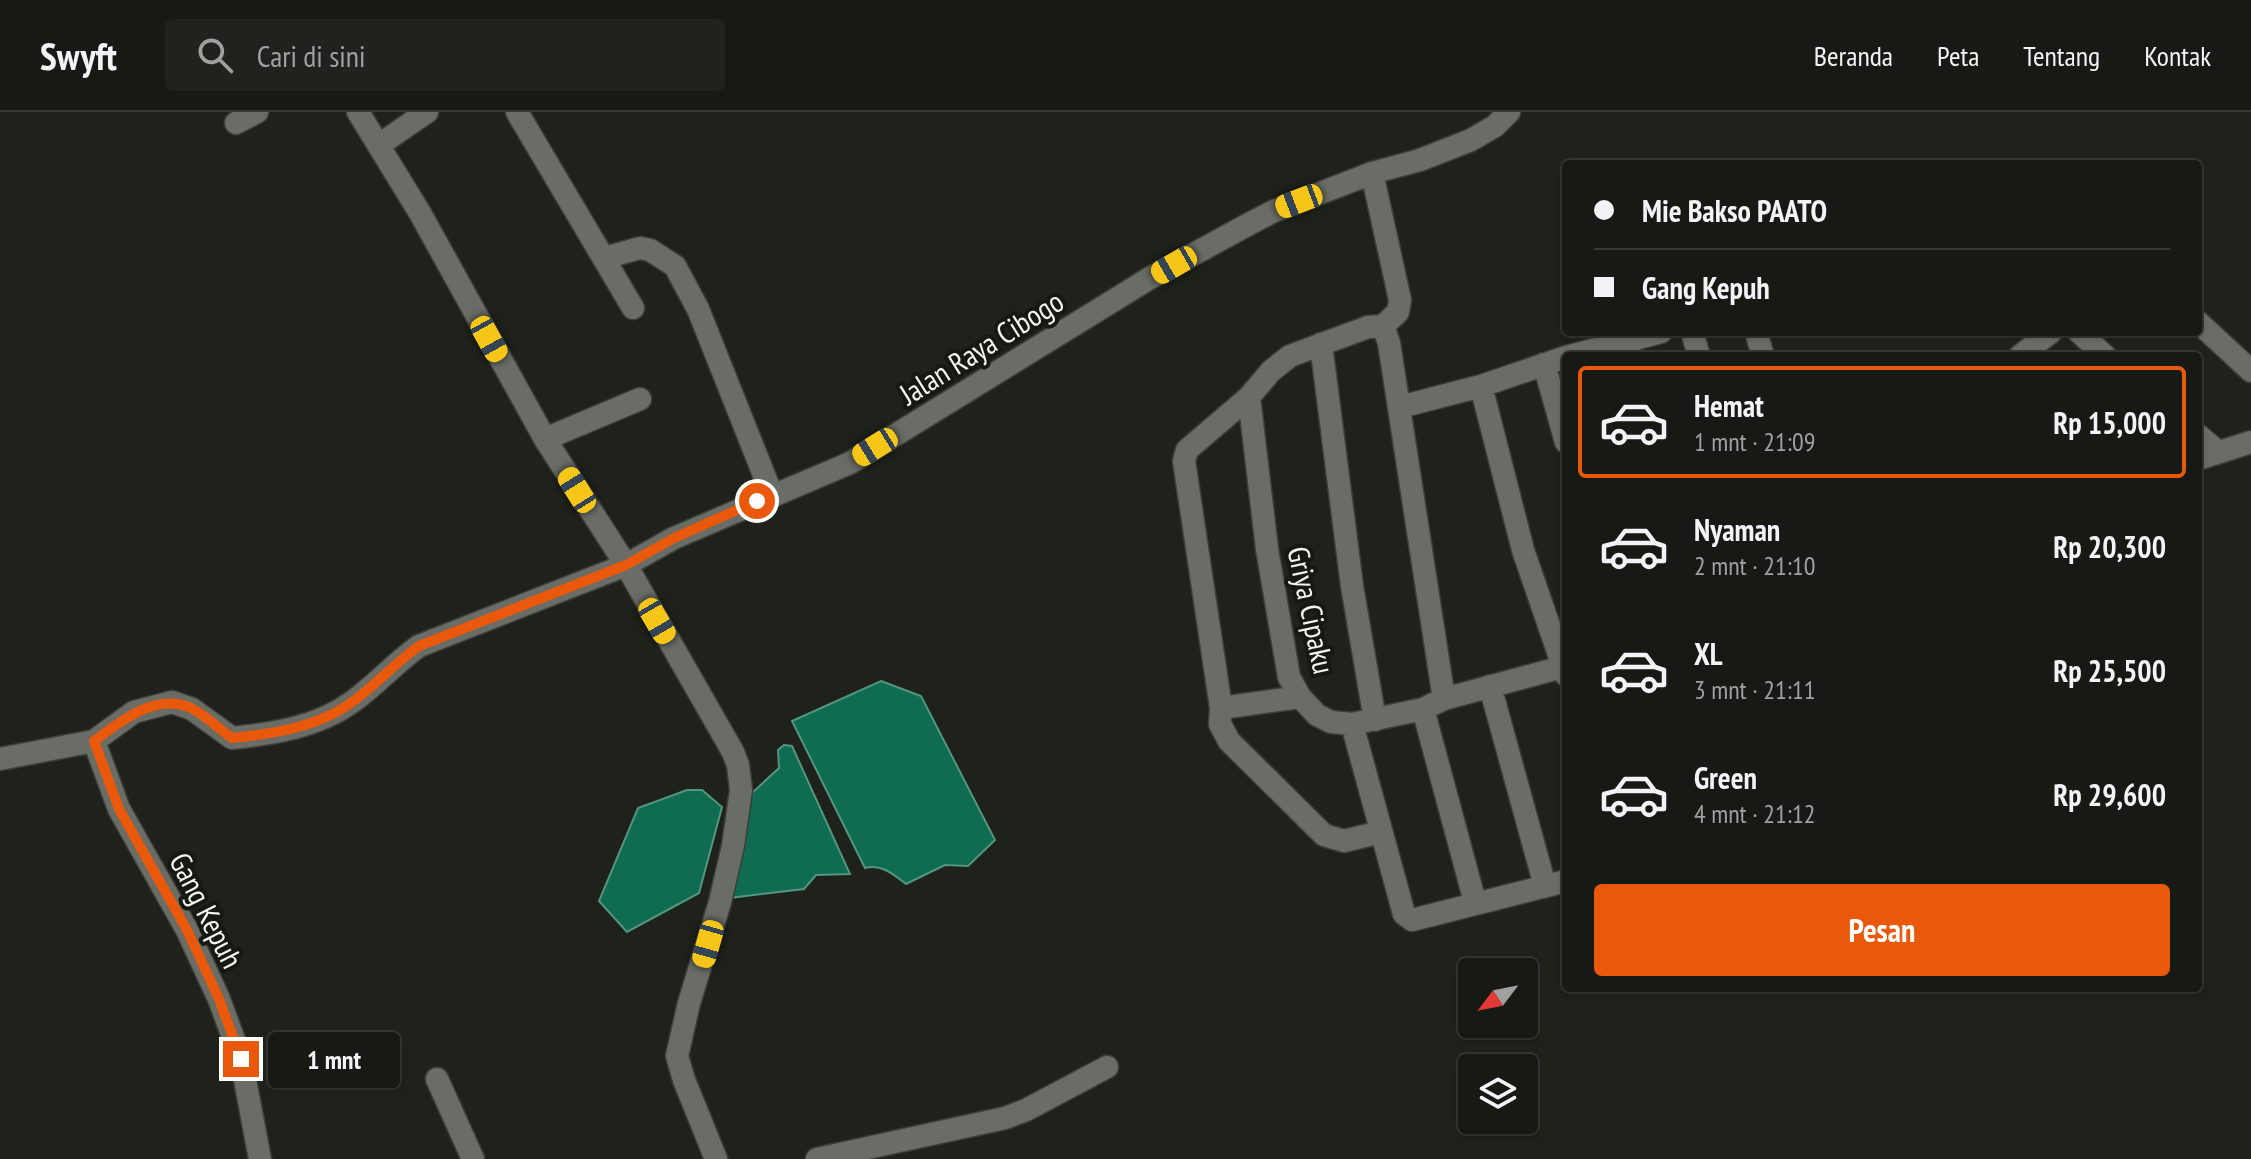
<!DOCTYPE html>
<html lang="id">
<meta charset="utf-8">
<style>
:root{--surface:#171a14;--page:#20231d;--text:#f1f3f6;--muted:#9ea1a0;--line:#363834;--accent:#ea580c}
body{margin:0;font-family:"PT Sans Narrow",sans-serif;background:var(--page);color:var(--text);height:100vh;display:flex;flex-direction:column;font-size:30px;white-space:nowrap}
*{box-sizing:border-box;margin:0}
p{font-size:26px;color:var(--muted)}
.icon{flex:none;width:44px;height:44px;fill:none;stroke:currentColor;stroke-width:2;stroke-linecap:round;stroke-linejoin:round}
.map{position:relative;flex:1;overflow:hidden}
.drawer{position:absolute;left:1562px;top:240px;width:640px;height:640px;display:flex;flex-direction:column;background:var(--surface);border-radius:8px;box-shadow:0 2px 6px #0004,0 0 0 2px var(--line)}
.drawer>*{flex:none}
.top-card{position:absolute;left:1562px;top:48px;width:640px;height:176px;border-radius:8px;box-shadow:0 2px 6px #0004,0 0 0 2px var(--line);display:grid;align-content:center;height:176px;padding:0 32px;background:var(--surface)}
.needle{width:52px;rotate:238deg}
.buttons{position:absolute;left:1458px;top:846px;display:grid;gap:16px}
.buttons a{display:grid;place-items:center;width:80px;height:80px;border-radius:8px;background:var(--surface);box-shadow:0 2px 6px #0004,0 0 0 2px var(--line);font-size:40px}
.end{position:absolute;width:36px;height:36px;margin:-18px;border:10px solid #ea580c;background:#fff;box-shadow:0 0 0 4px #fff}
.from{border-radius:50%}
.bubble{position:absolute;height:56px;border-radius:8px;background:var(--surface);box-shadow:0 2px 6px #0004,0 0 0 2px var(--line);font-size:26px;font-weight:800;line-height:56px;text-align:center}
.car{position:absolute;width:24px;height:48px;margin:-24px -12px;border-radius:10px;box-shadow:0 0 6px 2px #0007;background:linear-gradient(#f5c518 24%,#345 0 40%,#f5c518 0 76%,#345 0 86%,#f5c518 0)}
.top-card b{display:flex;align-items:center;gap:28px;height:76px;font-size:30px}
.top-card b+b{border-top:2px solid var(--line)}
.top-card i{width:20px;height:20px;background:var(--text)}
ul{padding:14px 0 0;list-style:none}
li{display:flex;align-items:center;gap:24px;height:112px;margin:0 16px 12px;padding:0 16px;border:4px solid transparent;border-radius:8px}
li div{flex:1}
li b{display:block;font-size:30px}
li em{font-style:normal;font-weight:800}
li.current{border-color:var(--accent)}
li>.icon{width:72px;height:72px;stroke-width:1.5}
.action{display:flex;gap:16px;margin-top:auto;padding:16px 32px}
.action a{flex:1;height:92px;border-radius:8px;background:var(--accent);color:#fff;font-size:32px;font-weight:800;line-height:92px;text-align:center}
header{display:flex;align-items:center;gap:48px;box-sizing:border-box;height:112px;padding:0 40px;background:var(--surface);border-bottom:2px solid var(--line)}
header strong{font-size:38px}
nav{display:flex;gap:44px;margin-inline-start:auto;font-size:28px}
.search{width:560px;height:72px;background:var(--page);display:flex;align-items:center;gap:20px;box-sizing:border-box;padding:0 28px;border-radius:8px;color:var(--muted);font-size:30px}
.map>svg:first-child{display:block}
.water{fill:#0f6c50;stroke:#539580;stroke-width:2}
.lines{fill:none;stroke-linecap:round;stroke-linejoin:round}
.minor-casing{stroke:#3c3f39;stroke-width:25}
.minor{stroke:#696d65;stroke-width:22}
.route{stroke:#ea580c;stroke-width:10}
.labels{text-anchor:middle;dominant-baseline:central;stroke-width:8;stroke-linejoin:round;paint-order:stroke}
.street-label{font-size:30px;fill:#f2f5f0;stroke:#161912}
</style>
<header>
<strong>Swyft</strong>
<div class="search"><svg class="icon" aria-label="search" viewBox="0 0 24 24"><circle cx="10" cy="10" r="6"/><path d="M15 15l6 6"/></svg>Cari di sini</div>
<nav><a>Beranda</a><a>Peta</a><a>Tentang</a><a>Kontak</a></nav>
</header>
<div class="map">
<svg width="2251" height="1047" viewBox="0 0 2251 1047">
<rect width="100%" height="100%" fill="#1f221b"/>
<!-- water -->
<path class="water" d="M881,569l40,15 74,144 -27,26 -23,-1 -39,19c-13,-10 -24,-20 -41,-16l-73,-147z
M784,633l8,1 58,128 -34,1 -12,14 -75,9 21,-99 3,-7 26,-24 -1,-18z
M687,678h15l20,17 -23,86 -72,39 -28,-31 39,-93z"/>
<g class="lines">
<defs>
<path id="minor" d="M517,0l116,196
M236,11l21,-11
M379,33l48,-33
M1372,61l28,127 -2,12 -15,14
M604,146l36,-10 10,2 25,16 23,43 74,186
M2198,210l53,49
M1692,220l7,24
M1756,220l7,24
M2079,220l26,24
M1627,229l34,-9
M1321,232l31,242 23,134
M1570,244l57,-15 3,15
M2020,244l31,-24
M1544,252l22,78
M1481,274l42,164 43,125
M1249,285l18,152 22,128 11,20 17,18 14,7 21,2 71,-15 21,-10 122,-33
M1400,295l81,-21 85,-29
M2198,323l20,17
M545,327l95,-40
M2198,347l53,-17
M1490,574l55,200
M1221,596l79,-11
M1423,597l52,193
M1352,612l52,190 8,6 154,-39
M94,629l25,68 68,121 32,69 22,60 19,100
M0,647l94,-18 40,-29 38,-10 20,7 40,29c40,-4 86,-11 120,-36 24,-17 43,-39 67,-56l207,-81 -81,-126 -125,-226 -62,-101
M1381,720l-37,9 -20,-6 -95,-94 -9,-17 1,-16 -37,-247 3,-11 62,-53 22,-26 19,-15 78,-29 15,-1 6,17 55,356
M437,967l36,80
M716,1047l-32,-79 -7,-24 12,-53 31,-101 13,-56 8,-56 -3,-25 -5,-13 -107,-187 48,-27 176,-75 300,-185 99,-54 25,-13 98,-38 48,-13 51,-20 24,-14 14,-14
M817,1047l188,-41 21,-8 81,-43"/>
</defs>
<!-- minor casing -->
<use href="#minor" class="minor-casing"/>
<!-- minor -->
<use href="#minor" class="minor"/>
</g>
<g class="lines">
<!-- route -->
<path class="route" d="M241,947l-22,-60 -32,-69 -68,-121 -25,-68c27,-20 62,-49 97,-33 14,7 28,21 41,30 40,-4 87,-11 120,-36 24,-17 43,-39 67,-56l207,-81 48,-27 83,-37"/>
</g>
<g class="labels">
<!-- street labels -->
<g class="street-label">
<text transform="translate(981 235) rotate(-32)">Jalan Raya Cibogo</text>
<text transform="translate(1312 498) rotate(78)">Griya Cipaku</text>
<text transform="translate(207 798) rotate(63)">Gang Kepuh</text>
</g>
</g>
</svg>
<div class="buttons">
<a><svg class="needle" viewBox="-14 -14 28 28"><path d="M0-13l5 13h-10z" fill="#e53935"/><path d="M0 13l5-13h-10z" fill="#9ea1a0"/></svg></a>
<a><svg class="icon" aria-label="layers" viewBox="0 0 24 24"><path d="M12 4l9 5-9 5-9-5zM3 14l9 5 9-5"/></svg></a>
</div>
<i class="end from" style="left:757px;top:389px"></i>
<i class="end" style="left:241px;top:947px"></i>
<div class="bubble" style="left:268px;top:920px;width:132px">1 mnt</div>
<i class="car" style="left:1299px;top:89px;rotate:249deg"></i>
<i class="car" style="left:1174px;top:153px;rotate:240deg"></i>
<i class="car" style="left:489px;top:227px;rotate:151deg"></i>
<i class="car" style="left:875px;top:335px;rotate:238deg"></i>
<i class="car" style="left:577px;top:378px;rotate:328deg"></i>
<i class="car" style="left:657px;top:509px;rotate:150deg"></i>
<i class="car" style="left:708px;top:832px;rotate:196deg"></i>
<div class="top-card">
<b><i class="from"></i>Mie Bakso PAATO</b>
<b><i></i>Gang Kepuh</b>
</div>
<section class="drawer">
<ul>
<li class="current"><svg class="icon" aria-label="car" viewBox="0 0 24 24"><path d="M5 17H2v-5l4-1 3-4h7l3 4 3 1v5h-3M9 17h6M6 11h13"/><circle cx="7" cy="17" r="2"/><circle cx="17" cy="17" r="2"/></svg><div><b>Hemat</b><p>1 mnt · 21:09</p></div><em>Rp 15,000</em></li>
<li><svg class="icon" aria-label="car" viewBox="0 0 24 24"><path d="M5 17H2v-5l4-1 3-4h7l3 4 3 1v5h-3M9 17h6M6 11h13"/><circle cx="7" cy="17" r="2"/><circle cx="17" cy="17" r="2"/></svg><div><b>Nyaman</b><p>2 mnt · 21:10</p></div><em>Rp 20,300</em></li>
<li><svg class="icon" aria-label="car" viewBox="0 0 24 24"><path d="M5 17H2v-5l4-1 3-4h7l3 4 3 1v5h-3M9 17h6M6 11h13"/><circle cx="7" cy="17" r="2"/><circle cx="17" cy="17" r="2"/></svg><div><b>XL</b><p>3 mnt · 21:11</p></div><em>Rp 25,500</em></li>
<li><svg class="icon" aria-label="car" viewBox="0 0 24 24"><path d="M5 17H2v-5l4-1 3-4h7l3 4 3 1v5h-3M9 17h6M6 11h13"/><circle cx="7" cy="17" r="2"/><circle cx="17" cy="17" r="2"/></svg><div><b>Green</b><p>4 mnt · 21:12</p></div><em>Rp 29,600</em></li>
</ul>
<div class="action"><a>Pesan</a></div>
</section>
</div>
